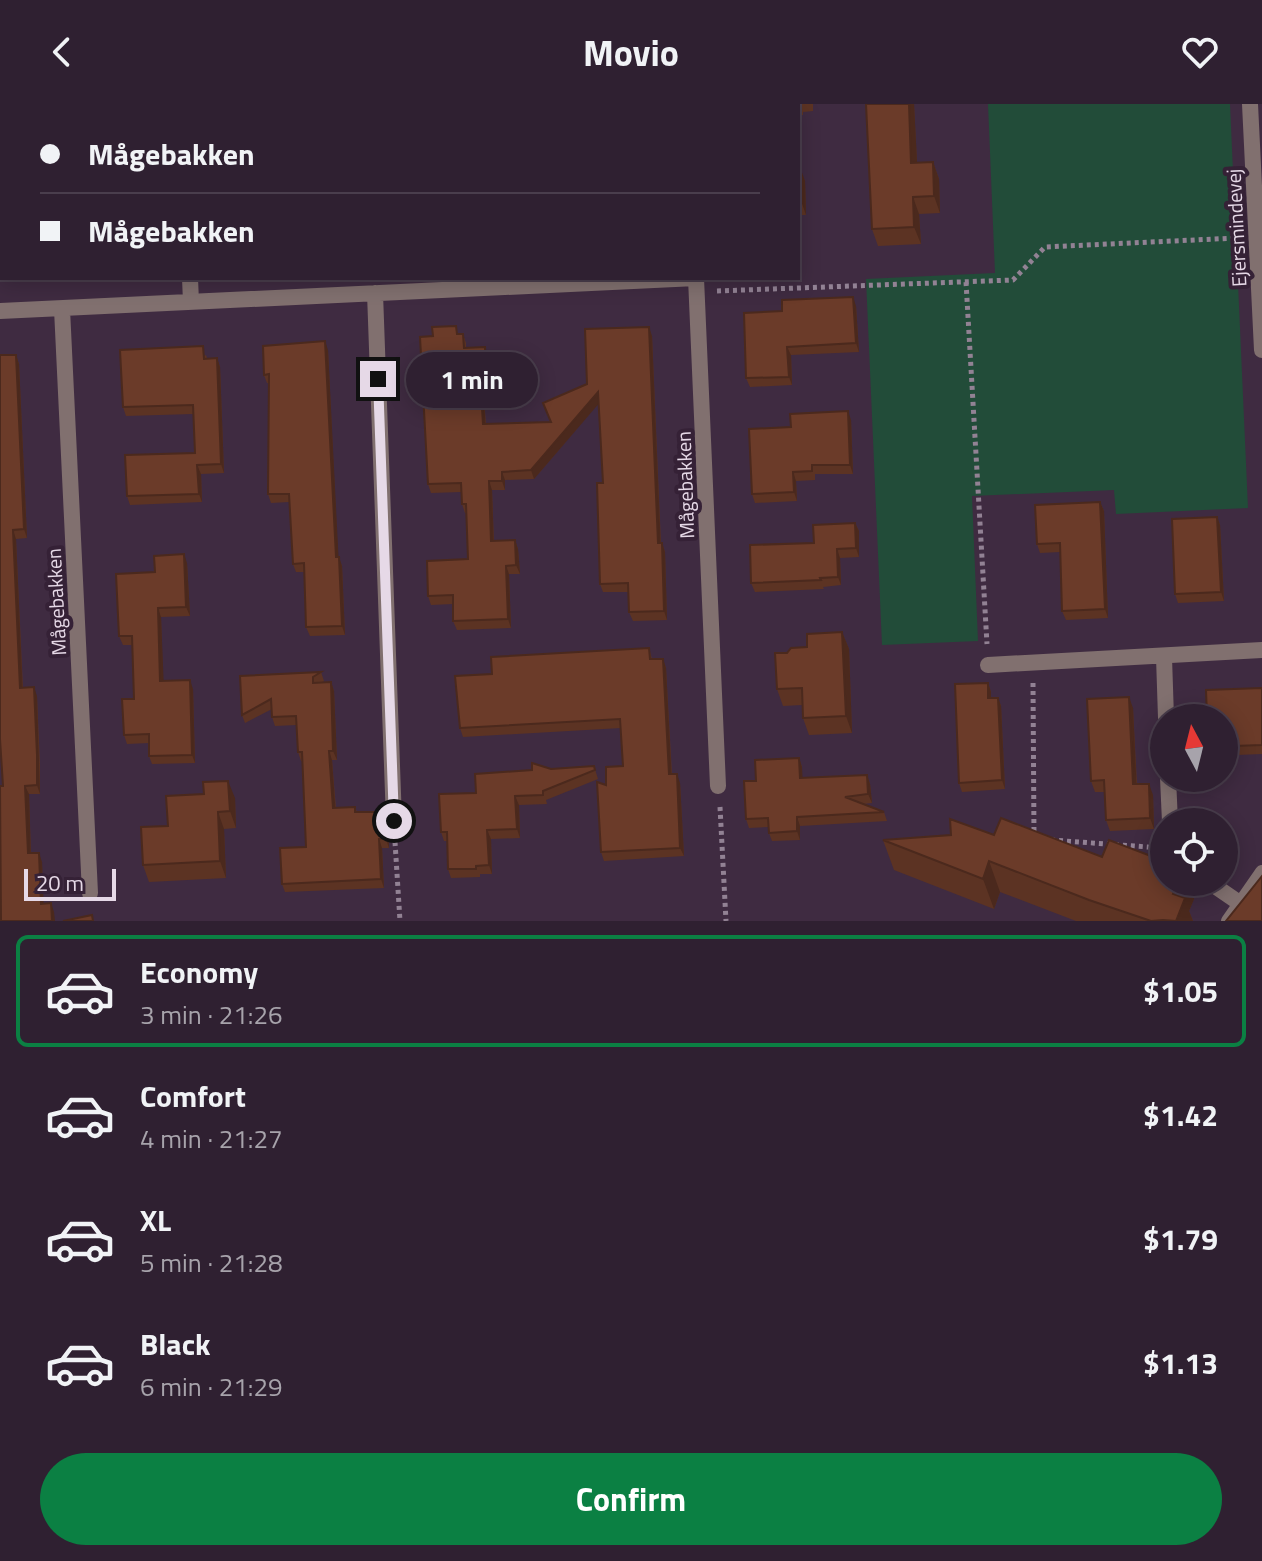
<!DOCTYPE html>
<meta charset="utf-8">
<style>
:root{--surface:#2f2031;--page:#372839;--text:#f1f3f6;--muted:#a7a3ab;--line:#4a3e4d;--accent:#0b8043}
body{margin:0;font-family:"Titillium Web",sans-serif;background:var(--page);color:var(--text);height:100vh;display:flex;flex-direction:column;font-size:30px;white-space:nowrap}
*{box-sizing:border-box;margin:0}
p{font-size:26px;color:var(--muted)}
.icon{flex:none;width:44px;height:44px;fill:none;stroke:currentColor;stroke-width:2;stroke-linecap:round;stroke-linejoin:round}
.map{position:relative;height:817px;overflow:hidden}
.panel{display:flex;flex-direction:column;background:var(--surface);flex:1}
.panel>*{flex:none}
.top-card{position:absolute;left:0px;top:0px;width:800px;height:176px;box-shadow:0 4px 20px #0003,0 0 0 2px var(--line);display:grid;align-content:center;height:176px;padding:0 40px;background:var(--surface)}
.needle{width:52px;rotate:353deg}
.tools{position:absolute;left:1150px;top:600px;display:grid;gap:16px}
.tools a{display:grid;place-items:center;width:88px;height:88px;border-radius:50%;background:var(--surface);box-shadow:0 4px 20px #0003,0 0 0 2px var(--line);font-size:40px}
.scale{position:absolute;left:24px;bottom:20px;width:92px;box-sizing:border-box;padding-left:8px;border:4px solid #e6d9e7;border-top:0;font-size:22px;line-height:28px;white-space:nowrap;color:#e6d9e7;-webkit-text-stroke:6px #352136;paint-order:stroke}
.end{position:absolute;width:36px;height:36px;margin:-18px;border:10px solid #e6d9e7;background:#111;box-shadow:0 0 0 4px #111}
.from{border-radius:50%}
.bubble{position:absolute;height:56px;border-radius:28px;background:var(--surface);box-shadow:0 4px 20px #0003,0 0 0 2px var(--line);font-size:26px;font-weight:700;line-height:56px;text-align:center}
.top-card b{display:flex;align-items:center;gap:28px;height:76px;font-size:30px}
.top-card b+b{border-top:2px solid var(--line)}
.top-card i{width:20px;height:20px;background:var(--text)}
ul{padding:14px 0 0;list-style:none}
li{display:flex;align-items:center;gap:24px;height:112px;margin:0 16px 12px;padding:0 24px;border:4px solid transparent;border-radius:12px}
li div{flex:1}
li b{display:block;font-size:30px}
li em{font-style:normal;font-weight:700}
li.current{border-color:var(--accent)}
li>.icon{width:72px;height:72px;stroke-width:1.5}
.cta{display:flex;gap:16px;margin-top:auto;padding:16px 40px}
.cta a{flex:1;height:92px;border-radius:48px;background:var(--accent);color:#fff;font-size:32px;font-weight:700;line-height:92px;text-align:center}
header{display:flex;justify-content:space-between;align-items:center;height:104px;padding:0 40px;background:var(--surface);font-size:36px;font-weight:700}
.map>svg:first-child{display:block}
.green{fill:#224c39}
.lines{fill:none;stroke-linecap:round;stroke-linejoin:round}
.path{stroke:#928294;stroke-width:5;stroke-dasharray:4 4;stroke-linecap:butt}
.service{stroke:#81706f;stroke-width:14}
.minor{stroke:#81706f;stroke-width:16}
.wall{fill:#5c3323}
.shaded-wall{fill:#4b291d}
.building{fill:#6b3b29;stroke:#4b291d;stroke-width:2}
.route{stroke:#e6d9e7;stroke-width:10}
.labels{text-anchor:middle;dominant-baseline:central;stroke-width:8;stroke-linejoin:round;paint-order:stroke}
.street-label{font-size:20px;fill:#e6d9e7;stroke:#352136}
</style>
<header><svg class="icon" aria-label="back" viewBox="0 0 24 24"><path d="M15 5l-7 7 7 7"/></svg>Movio<svg class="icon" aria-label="heart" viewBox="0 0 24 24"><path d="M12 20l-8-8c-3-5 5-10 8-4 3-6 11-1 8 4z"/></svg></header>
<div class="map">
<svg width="1262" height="817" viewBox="0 0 1262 817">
<rect width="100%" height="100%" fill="#3f2b41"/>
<!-- green -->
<path class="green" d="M988,0h242l18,404 -132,6 -2,-24 -142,6 6,145 -96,4 -16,-366 129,-6z"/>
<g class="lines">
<!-- path -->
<path class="path" d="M966,178l21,362
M717,187l296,-11 32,-33 191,-9
M1033,579l1,154
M720,703l6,114
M1051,736l97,7 16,6
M395,738l5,79"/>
<!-- service -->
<path class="service" d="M1228,817l34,-49"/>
<!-- minor -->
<path class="minor" d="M182,0v2
M690,0v2
M1250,0l12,246
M190,174l1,24
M696,174l22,508
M375,189l19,528
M62,205l28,584
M0,207l696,-33
M1164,553l2,61
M988,561l274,-15
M1168,674l2,44
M1209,778l32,22"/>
</g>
<!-- wall -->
<path class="wall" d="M764,0h49v7l-10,1v3h-5v-9h-33z
M866,0h48l3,59 16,-1 6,17 1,34 -21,1 2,30 -43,2 -6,-17z
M0,57l2,5v68h-2z
M798,60l7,17 1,34h-8z
M856,202l3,46 -68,3 1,30 -42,2 -4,-9 36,-67z
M459,230h4l3,9v5l19,-1 3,9 2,28h-7l3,40 65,-2 36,-38 65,-48 9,207h1l3,9 2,68 -34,1 -4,-9v-20h-26l-3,-8 3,-101 -5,-79 -64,75 -29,1v10h-13l2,51 21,-1 3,9 2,25h-11l2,54 -54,2 -4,-9v-17l-22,1 -3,-9 40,-37 -1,-46h-2l-3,-9 -1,-12 -30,1 -3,-9z
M328,246l10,207 4,9 3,69 -35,1 -4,-9 -2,-55h-8l-3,-8 -4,-62 -18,1 -3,-9 1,-111h-2l-3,-8z
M0,251h16l3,9 8,174 -11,1 7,149 14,8 3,68v30h-11l2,59 11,9 1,41 11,9 -53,9 2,-135 -2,-38h-1z
M206,251l1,3h10l3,9 4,106 -23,1 1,28 -72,3 -3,-9 68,-43 -2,-39 -67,2 -3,-9z
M851,316l2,54h-38v6l-19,1 1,20 -42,2 -3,-9 39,-67z
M1100,398l4,9 4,107 -42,2 -4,-9 -2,-59 -20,1 -3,-9z
M1217,413l3,8 4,76 -46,2 -3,-9z
M855,419l4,8v26l-19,1 1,27 -18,2 1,2 -69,3 -4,-9 63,-40z
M187,459l3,53 -29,1 2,64 30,8 2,74 -43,1 -3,-8v-13l-22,1 -3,-9 10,-36 -2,-54h-9l-4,-9 36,-64z
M842,528l7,17 3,84 -43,2 -6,-17 -1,-13 -19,1 -6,-17 10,-36 20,-6z
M649,544l3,11h11l3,9 6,106 8,9 4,73 -80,5 -3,-9 5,-67 17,-19 -2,-38 -158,9 -3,-9 32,-54z
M321,568l3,9 -3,2 10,-1 3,9 3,69h-5l4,48 19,-1 2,5 31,18 1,18h-7l2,40 -99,4 -3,-8 24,-37 -4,-86h-1l-3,-9 -1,-27 -22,1 -3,-9v-8l-27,14 -3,-8z
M988,579l3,9v6h7l3,8 4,83 -43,3 -3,-9z
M1262,584v66l-25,1 -4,-12h-9v-25z
M1133,604l4,76 16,11 1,34 -44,2 -4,-11 -1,-28h-10l-4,-11z
M799,654l3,9v11l65,-3 3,9 2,19 -9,1 21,8 3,9 -87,5v14l-28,1 -3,-8v-6l-20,1 -3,-9 10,-38z
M594,662l4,13 -52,21 1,4 -28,1 1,33 -29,1 1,35h-12v3l-29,1 -3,-9 -1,-28h-3l-3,-9 35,-39 75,-24z
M235,694l1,30 -12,1 2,49 -77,4 -6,-17 25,-39z
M951,731h43l200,64 -5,12 4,10h-117l-76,-29 -6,17 -100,-39 -11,-30z"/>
<!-- shaded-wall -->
<path class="shaded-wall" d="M909,0h5l4,77 -7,-18z
M933,58l6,17 1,34 -6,-17z
M799,60l6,17 1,34 -6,-17z
M913,93l6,17 2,30 -7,-17z
M0,103l2,6v15l-2,-5z
M853,193l3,9 3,46 -3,-9z
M649,223l3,9 9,216 -3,-9z
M325,237l3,9 11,216 -3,-9z
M485,243l3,9 2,28 -4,-9z
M787,243l4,8 1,30 -3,-8z
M16,251l3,9 8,174 -3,-9z
M217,254l3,9 4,106 -3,-9z
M480,272l3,8 3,49 -3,-9z
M598,288l3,9 -67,78 -3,-9z
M848,307l3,9 2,54 -3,-9z
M197,361l4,9 1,28 -3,-8z
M502,368l3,8v10l-3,-9z
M793,368l3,9 1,20 -3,-9z
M489,377l3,9 2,60 -3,-9z
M1100,398l4,9 4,107 -3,-9z
M1217,413l3,8 4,76 -3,-9z
M855,419l4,8v26l-3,-9z
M13,426l3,9 7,158 -3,-9z
M515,436l3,9 2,25 -4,-9z
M662,439l3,9 2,68 -3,-9z
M837,445l3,9 1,27 -3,-8z
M184,450l3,9 3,53 -4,-9z
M339,453l3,9 3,69 -3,-9z
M506,462l3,8 2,54 -3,-9z
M158,504l3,9 3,73 -4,-9z
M842,528l7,17 3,84 -6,-17z
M663,555l3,9 6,115 -3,-9z
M190,576l3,9 2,74 -3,-8z
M331,578l3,9 3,69 -4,-9z
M988,579l3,9v15l-3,-9z
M34,583l3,9 3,98 -3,-9z
M1129,593l4,11 4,88 -4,-12z
M998,594l3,8 4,83 -3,-9z
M329,647l3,9 4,57 -3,-9z
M799,654l3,9 1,20 -3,-9z
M677,670l3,9 4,73 -4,-8z
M867,671l3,9 2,19 -4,-9z
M228,677l7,17 1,30 -6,-17z
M1149,680l4,11 1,34 -4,-11z
M25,682l4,8 2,68 -3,-9z
M515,692l4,9 1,33 -3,-9z
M218,708l6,17 2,49 -6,-17z
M797,713l3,9v14l-3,-9z
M385,717l3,9 1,18 -3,-9z
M487,726l4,9 1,35 -3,-9z
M379,735l3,9 2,40 -3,-9z
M39,749l3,9 2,50 -3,-8z
M989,757l11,31 -6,17 -11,-30z
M1178,778h10l6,17 -5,12 4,10h-17l-3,-27z
M51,799l3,9 1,9h-3z"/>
<!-- building -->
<path class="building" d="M88,0h44v2h-44z
M457,0h129v2h-129z
M866,0h43l2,59 22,-1 1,34 -21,1 1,30 -42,2z
M0,57l2,37v6h-2z
M798,60l2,34h-2z
M853,193l3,46 -69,4 2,30 -43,1 -2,-65 38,-2v-11z
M456,222l1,8h6l1,14 21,-1 1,28 -6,1 3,48 68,-2 -8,-19 44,-19 -2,-55 64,-2 9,216h4l2,68 -35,1 -1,-29 -28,1 -3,-101h6l-5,-91 -67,78 -29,2v9h-13l2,60 24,-1 1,25 -10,1 2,53 -55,2v-26l-25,1 -1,-35 41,-2 -2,-55h-4l-1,-21 -33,1 -8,-147 13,-1 -1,-9z
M325,237l11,216h3l3,69 -36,1 -2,-64 -11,1 -4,-70h-21l1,-120 -5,1 -1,-29z
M203,242l1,13 13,-1 4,106 -24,1 2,29 -72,2 -2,-41 70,-2 -2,-48 -70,2 -3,-57z
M0,251h16l8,174 -11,1 7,158 14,-1 3,68v30l-12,1 3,67h11l2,51 10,-1 1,18h-51l-1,-135h3l-3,-47z
M848,307l2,54h-38v6l-19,1 1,20 -42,2 -3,-65 42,-2 -1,-13z
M1100,398l5,107 -43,2 -2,-68 -23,1 -2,-39z
M1217,413l4,75 -46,2 -3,-75z
M855,419l1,25 -19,1 1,28 -18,1 1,2 -70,3 -1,-38 64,-2 -1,-18z
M184,450l2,53 -28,1 2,73 30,-1 2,75 -43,1v-22l-25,1 -2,-36h12l-2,-63h-13l-3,-62 39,-2 -1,-16z
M842,528l4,84 -43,2 -1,-30 -25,1 -2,-36h12l4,-5 16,-1v-13z
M649,544l1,11h13l6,115h8l3,74 -79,4 -4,-70 9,3v-18l17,-1 -3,-47 -160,9 -5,-52 37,-2 -1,-17z
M321,568l-8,5v6l18,-1 2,69h-4l4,57 22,-1v5h25l5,9 1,18h-7l2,40 -99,5 -2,-36 26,-1 -4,-95h-4l-2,-36 -24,1 -1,-18 -29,16 -2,-39z
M988,579v15h10l4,82 -43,3 -4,-99z
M1262,584v57l-28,1 -1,-12h-9v-16h-17l-1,-28z
M1129,593l4,87h16l1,34 -44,2 -2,-40 -13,1 -4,-82z
M799,654l1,20 67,-3 1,19 -23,3 39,15 -87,5v14l-28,2 -1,-15 -22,1 -2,-38h12l-1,-21z
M532,659l19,6 43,-3 1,4 -52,21v4l-28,1 2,33 -30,1 2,35 -13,1v3h-28l-1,-37h-6l-2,-38 37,-1 -1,-19 57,-4z
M228,677l2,30 -12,1 2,49 -77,4 -2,-38 27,-1 -2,-30 38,-2 -1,-12z
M1001,714l101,39 7,-17 55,21v21h14l-5,12 12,4 -9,23 -13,-1 -12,1 -62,-21 -100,-39 -6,18 -100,-39 68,-5 -1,-16 44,16z
M1262,772v45h-36z
M92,811l1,6h-30z"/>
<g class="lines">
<!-- route -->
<path class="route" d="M378,275l16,442"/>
</g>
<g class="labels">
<!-- street labels -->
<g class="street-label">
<text transform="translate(1236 124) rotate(-93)">Ejersmindevej</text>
<text transform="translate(685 381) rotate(-92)">Mågebakken</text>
<text transform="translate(56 498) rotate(-93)">Mågebakken</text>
</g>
</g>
</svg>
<div class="tools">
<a><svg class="needle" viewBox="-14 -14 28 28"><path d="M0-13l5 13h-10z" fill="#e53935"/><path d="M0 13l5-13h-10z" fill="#a7a3ab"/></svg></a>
<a><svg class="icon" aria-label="locate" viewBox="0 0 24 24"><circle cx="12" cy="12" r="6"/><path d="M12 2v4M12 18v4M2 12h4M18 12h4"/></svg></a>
</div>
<div class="scale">20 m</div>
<i class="end from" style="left:394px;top:717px"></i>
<i class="end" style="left:378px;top:275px"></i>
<div class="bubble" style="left:406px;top:248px;width:132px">1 min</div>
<div class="top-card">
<b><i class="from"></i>Mågebakken</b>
<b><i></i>Mågebakken</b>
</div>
</div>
<section class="panel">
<ul>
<li class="current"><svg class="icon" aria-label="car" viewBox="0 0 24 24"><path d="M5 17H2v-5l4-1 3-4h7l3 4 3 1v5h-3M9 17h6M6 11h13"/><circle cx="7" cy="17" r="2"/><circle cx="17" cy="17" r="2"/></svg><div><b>Economy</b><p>3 min · 21:26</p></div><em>$1.05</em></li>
<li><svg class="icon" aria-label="car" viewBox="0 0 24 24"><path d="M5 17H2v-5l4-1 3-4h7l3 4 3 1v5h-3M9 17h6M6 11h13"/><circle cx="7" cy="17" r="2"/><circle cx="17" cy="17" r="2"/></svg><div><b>Comfort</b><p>4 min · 21:27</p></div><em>$1.42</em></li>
<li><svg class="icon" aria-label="car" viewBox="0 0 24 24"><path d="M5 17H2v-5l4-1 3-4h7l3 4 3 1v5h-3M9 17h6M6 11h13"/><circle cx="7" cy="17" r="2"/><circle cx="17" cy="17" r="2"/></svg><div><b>XL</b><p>5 min · 21:28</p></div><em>$1.79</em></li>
<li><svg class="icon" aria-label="car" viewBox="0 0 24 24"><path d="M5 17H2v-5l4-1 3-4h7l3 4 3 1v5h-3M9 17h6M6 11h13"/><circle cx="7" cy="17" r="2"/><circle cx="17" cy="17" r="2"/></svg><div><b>Black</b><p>6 min · 21:29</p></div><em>$1.13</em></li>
</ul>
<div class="cta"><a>Confirm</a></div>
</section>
